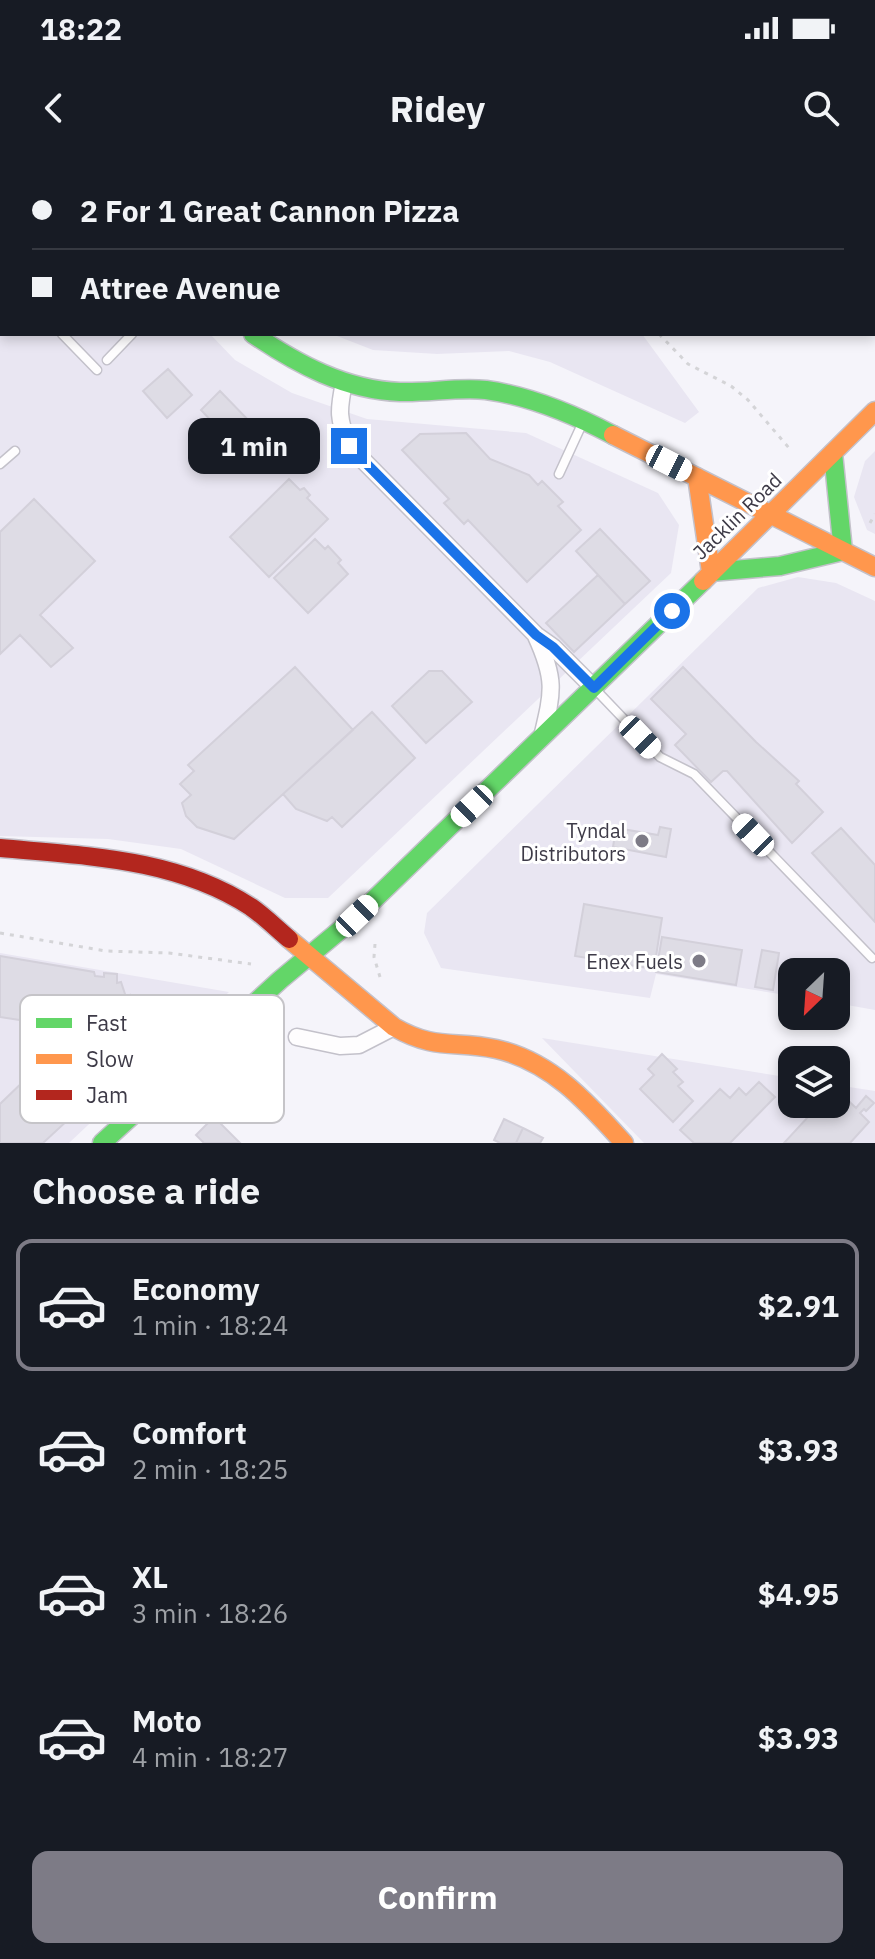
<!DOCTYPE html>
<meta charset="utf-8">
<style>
:root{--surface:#171b24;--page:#20242c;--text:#f1f3f6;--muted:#9ea1a6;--line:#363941;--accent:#7d7b86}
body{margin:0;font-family:"IBM Plex Sans",sans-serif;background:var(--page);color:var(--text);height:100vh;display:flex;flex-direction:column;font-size:30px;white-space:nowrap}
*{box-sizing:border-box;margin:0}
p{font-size:26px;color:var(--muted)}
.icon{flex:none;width:44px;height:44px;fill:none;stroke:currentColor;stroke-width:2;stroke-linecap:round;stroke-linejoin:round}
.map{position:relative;height:983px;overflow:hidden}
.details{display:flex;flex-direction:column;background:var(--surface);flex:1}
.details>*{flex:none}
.top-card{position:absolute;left:0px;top:0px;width:876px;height:176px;box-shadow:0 4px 12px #0003;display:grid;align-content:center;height:176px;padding:0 32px;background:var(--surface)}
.needle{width:52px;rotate:205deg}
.tools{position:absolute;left:778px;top:798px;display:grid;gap:16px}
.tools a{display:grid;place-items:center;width:72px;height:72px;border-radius:16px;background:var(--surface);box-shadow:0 4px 12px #0003;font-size:40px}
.end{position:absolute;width:36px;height:36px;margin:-18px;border:10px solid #1a73e8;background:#fff;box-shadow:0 0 0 4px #fff}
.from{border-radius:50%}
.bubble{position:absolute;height:56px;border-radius:16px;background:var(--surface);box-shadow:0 4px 12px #0003;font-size:26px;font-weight:800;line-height:56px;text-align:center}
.car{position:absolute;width:24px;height:48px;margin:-24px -12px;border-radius:10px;box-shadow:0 0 6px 2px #0007;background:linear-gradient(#fff 24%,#345 0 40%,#fff 0 76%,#345 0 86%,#fff 0)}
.top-card b{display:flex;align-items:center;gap:28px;height:76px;font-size:30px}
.top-card b+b{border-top:2px solid var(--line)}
.top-card i{width:20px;height:20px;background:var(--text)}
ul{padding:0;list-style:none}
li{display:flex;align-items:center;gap:24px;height:132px;margin:0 16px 12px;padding:0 16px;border:4px solid transparent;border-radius:16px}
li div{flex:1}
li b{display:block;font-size:30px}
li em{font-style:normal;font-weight:800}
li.selected{border-color:var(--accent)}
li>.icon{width:72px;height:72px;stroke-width:1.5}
h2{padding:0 32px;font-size:36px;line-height:96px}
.primary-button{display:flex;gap:16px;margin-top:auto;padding:16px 32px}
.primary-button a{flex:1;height:92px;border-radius:16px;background:var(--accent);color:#fff;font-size:32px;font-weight:800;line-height:92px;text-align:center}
.status{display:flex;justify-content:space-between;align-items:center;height:56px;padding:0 40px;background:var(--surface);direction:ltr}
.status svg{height:22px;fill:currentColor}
header{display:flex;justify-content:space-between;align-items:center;height:104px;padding:0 32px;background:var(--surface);font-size:36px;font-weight:800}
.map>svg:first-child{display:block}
.built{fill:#e9e6f2}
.building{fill:#dedce5;stroke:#d3d0da;stroke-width:2}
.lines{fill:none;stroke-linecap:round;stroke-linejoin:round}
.lane-casing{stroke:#c3c1ca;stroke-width:11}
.street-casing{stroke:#c3c1ca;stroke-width:19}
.fast-casing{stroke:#c3c1ca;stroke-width:21}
.slow-casing{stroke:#c3c1ca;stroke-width:21}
.jam-casing{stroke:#c3c1ca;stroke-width:21}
.path{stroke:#d4d4d7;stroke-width:3;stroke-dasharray:4 6;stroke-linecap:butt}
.lane{stroke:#fefdfe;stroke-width:8}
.street{stroke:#fefdfe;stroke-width:16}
.fast{stroke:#63d668;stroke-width:18}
.slow{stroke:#ff974d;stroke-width:18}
.jam{stroke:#b3261e;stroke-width:18}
.route{stroke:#1a73e8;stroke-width:10}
.poi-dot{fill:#7d7b86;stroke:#fff;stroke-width:3}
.labels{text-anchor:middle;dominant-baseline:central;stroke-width:6;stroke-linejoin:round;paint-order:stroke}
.street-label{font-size:20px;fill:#3d3a47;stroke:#fff}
.poi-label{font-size:20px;fill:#3d3a47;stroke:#fff;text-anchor:end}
.key{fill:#fff;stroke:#c5c4c8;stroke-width:2}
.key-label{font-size:22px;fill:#3d3a47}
</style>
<div class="status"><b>18:22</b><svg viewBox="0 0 49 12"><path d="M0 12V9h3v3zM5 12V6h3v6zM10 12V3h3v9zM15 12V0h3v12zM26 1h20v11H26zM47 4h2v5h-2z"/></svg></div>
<header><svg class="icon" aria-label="back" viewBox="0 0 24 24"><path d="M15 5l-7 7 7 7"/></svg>Ridey<svg class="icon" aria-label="search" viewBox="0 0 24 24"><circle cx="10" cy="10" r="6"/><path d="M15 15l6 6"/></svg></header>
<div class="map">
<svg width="875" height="983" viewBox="0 0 875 983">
<rect width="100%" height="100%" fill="#f5f4fa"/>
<!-- built -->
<path class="built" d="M0,0h724l-722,2v172h208l25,26 57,33 75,26 159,14 132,60 21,32 -8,48 -343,325h-43l-104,-49 -73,-10 -108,-3z
M332,174h310l57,78 -14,11 -135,-61 -41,-11 -72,3 -64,-4z
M875,291v83l-8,-4 -13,-33 11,-36z
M798,417l38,6 39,18v409l-39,-7v-31h-44v24l-136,-22 -6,24 -209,-30 -17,-35 3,-20 331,-325z
M0,793l229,39 -160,151h-69z
M542,878l250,40v26h44v-19l39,6v52h-231z"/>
<!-- building -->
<path class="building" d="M214,0h157l-2,2z
M579,0h130l-2,2z
M168,209l24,26 -25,23 -24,-27z
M220,231l33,34 -20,19 -32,-34z
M466,273l24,26 39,16 9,10 4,-4 21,21 -5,4 23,24 -54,52 -59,-62 -4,4 -20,-21 5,-4 -47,-49 18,-16z
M289,319l11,11 4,-2 6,7 -3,3 21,21 -59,58 -39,-40z
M34,339l61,62 -55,54 33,33 -22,19 -31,-32 -20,19v-122z
M600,369l50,52 -25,23 -49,-53z
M315,379l10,10 3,-3 13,14 -3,3 10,11 -40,39 -34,-35z
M598,415l27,29 -51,48 -28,-29z
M295,507l58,63 -119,109 -37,-12 -11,-11 -4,-13 9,-8 -11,-11 14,-13 -6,-6z
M683,507l73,75 43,39 -3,3 27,28 -31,31 -65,-72h-4l-12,11 -36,-37 11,-11 -35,-35z
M429,511h13l30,31 -46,41 -34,-37z
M372,552l43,46 -73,69 -10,-10 -5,4 -31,-12 -13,-15z
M660,667l11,2 -5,28 -53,-10 3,-19 42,7z
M841,668l34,37v57l-63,-69z
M584,744l78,14 -8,51 -79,-13z
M662,777l80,13 -6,35 -80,-13z
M762,790l17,3 -6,37 -18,-3z
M0,796l94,16 1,4 9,1v-4l13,1v9l4,-1 5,15 4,-2 3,10 6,-4 4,17 -5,2 2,7 -20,8 1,4 17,-4 1,7 -2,4 5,5 -10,10 -11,-9 6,5 -6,8 3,3 -81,75h-43v-39l55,-53 3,3 11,-11 4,4 10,-12 -4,-14 -20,-3v4l-13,-2v4l-46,-7z
M662,894l15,15 -4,3 10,10 -5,4 15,15 -20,21 -33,-33 14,-14 -6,-6z
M759,922l16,15 -45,46h-36l-14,-13 40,-41 10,9 9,-10 7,7z
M836,929l20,19 10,-12 8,7 -8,8 -2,-2 -4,4 9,9 -19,21h-66l36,-39h16z
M214,957l26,26h-36l-8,-8z
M504,959l19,9 -7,15h-16l-6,-3z
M523,968l20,10 -3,5h-24z"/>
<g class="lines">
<defs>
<path id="lane" d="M62,174l35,36
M107,200l25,-26
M0,304l15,-13
M559,314l23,-50
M595,529l65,68 34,17 178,184"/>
<path id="street" d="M344,223c-6,28 -6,36 5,63l187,189 17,12 41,41
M536,476c20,44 17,55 6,101
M297,877l43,9 19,-1 35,-18"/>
<path id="fast" d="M67,0l2,2
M253,174c44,30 92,56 147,58 29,1 57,-5 86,-2 44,6 87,24 127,45
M833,293l10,98
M711,412l69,-6 63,-15
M102,983l178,-163 77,-64 346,-335"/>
<path id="slow" d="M98,0l2,2
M613,275l262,132
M697,317l14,95
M703,421l172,-170
M289,779l105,88c42,24 60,13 102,22 55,12 92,54 128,94"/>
<path id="jam" d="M0,688c86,8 176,10 251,59 13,9 25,21 38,32"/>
</defs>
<!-- lane casing -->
<use href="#lane" class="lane-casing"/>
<!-- street casing -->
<use href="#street" class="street-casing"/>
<!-- fast casing -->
<use href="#fast" class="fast-casing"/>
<!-- slow casing -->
<use href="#slow" class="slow-casing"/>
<!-- jam casing -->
<use href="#jam" class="jam-casing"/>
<!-- path -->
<path class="path" d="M575,0l2,2
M659,174l29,30 43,22 17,14 41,48
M870,363l5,-9
M0,773l106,18 63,2 82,11
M375,784l-1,13 6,20"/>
<!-- lane -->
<use href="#lane" class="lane"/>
<!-- street -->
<use href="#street" class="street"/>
<!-- fast -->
<use href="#fast" class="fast"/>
<!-- slow -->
<use href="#slow" class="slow"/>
<!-- jam -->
<use href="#jam" class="jam"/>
</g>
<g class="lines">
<!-- route -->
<path class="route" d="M349,286l187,189 17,12 41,41 78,-77"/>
</g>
<!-- markers -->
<g class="poi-dot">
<circle cx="642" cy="681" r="8"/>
<circle cx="699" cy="801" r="8"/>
</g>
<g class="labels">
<!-- street labels -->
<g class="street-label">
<text transform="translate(737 356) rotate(-44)">Jacklin Road</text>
</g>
<!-- poi labels -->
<g class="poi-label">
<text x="626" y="670">Tyndal<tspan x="626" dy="23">Distributors</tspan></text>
<text x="683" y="801">Enex Fuels</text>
</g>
</g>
<!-- legend -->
<rect x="20" y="835" width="264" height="128" rx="12" class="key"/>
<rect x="36" y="858" width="36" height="10" fill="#63d668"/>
<rect x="36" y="894" width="36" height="10" fill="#ff974d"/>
<rect x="36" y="930" width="36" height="10" fill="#b3261e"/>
<g class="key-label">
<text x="86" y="871">Fast</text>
<text x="86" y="907">Slow</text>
<text x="86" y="943">Jam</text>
</g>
</svg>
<div class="tools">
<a><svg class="needle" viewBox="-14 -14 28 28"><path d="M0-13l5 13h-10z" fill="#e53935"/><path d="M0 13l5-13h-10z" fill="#9ea1a6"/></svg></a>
<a><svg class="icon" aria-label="layers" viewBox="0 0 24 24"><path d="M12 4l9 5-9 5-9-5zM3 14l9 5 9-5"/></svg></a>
</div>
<i class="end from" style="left:672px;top:451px"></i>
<i class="end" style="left:349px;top:286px"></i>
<div class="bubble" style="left:188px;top:258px;width:132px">1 min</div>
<i class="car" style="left:669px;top:303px;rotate:117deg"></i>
<i class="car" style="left:640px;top:577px;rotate:136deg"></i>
<i class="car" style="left:472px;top:646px;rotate:226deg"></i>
<i class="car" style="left:753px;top:675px;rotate:316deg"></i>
<i class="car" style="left:357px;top:756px;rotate:46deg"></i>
<div class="top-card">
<b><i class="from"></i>2 For 1 Great Cannon Pizza</b>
<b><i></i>Attree Avenue</b>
</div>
</div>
<section class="details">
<h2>Choose a ride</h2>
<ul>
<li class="selected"><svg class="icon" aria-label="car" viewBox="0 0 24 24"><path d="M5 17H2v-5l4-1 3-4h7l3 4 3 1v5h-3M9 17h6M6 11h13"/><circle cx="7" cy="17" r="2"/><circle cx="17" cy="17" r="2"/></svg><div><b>Economy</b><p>1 min · 18:24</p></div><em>$2.91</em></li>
<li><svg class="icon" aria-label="car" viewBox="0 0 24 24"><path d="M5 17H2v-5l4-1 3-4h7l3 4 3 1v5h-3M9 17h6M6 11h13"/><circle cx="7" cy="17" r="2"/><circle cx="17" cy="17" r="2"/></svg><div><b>Comfort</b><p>2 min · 18:25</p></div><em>$3.93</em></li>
<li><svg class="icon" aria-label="car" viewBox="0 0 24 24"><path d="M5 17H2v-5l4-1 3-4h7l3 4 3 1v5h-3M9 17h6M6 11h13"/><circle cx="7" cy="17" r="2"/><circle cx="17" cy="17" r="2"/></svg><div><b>XL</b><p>3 min · 18:26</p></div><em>$4.95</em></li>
<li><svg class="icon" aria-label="car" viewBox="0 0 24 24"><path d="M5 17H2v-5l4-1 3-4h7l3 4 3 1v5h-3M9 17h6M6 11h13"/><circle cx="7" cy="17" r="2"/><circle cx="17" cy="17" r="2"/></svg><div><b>Moto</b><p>4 min · 18:27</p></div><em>$3.93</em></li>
</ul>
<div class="primary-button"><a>Confirm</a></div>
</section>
